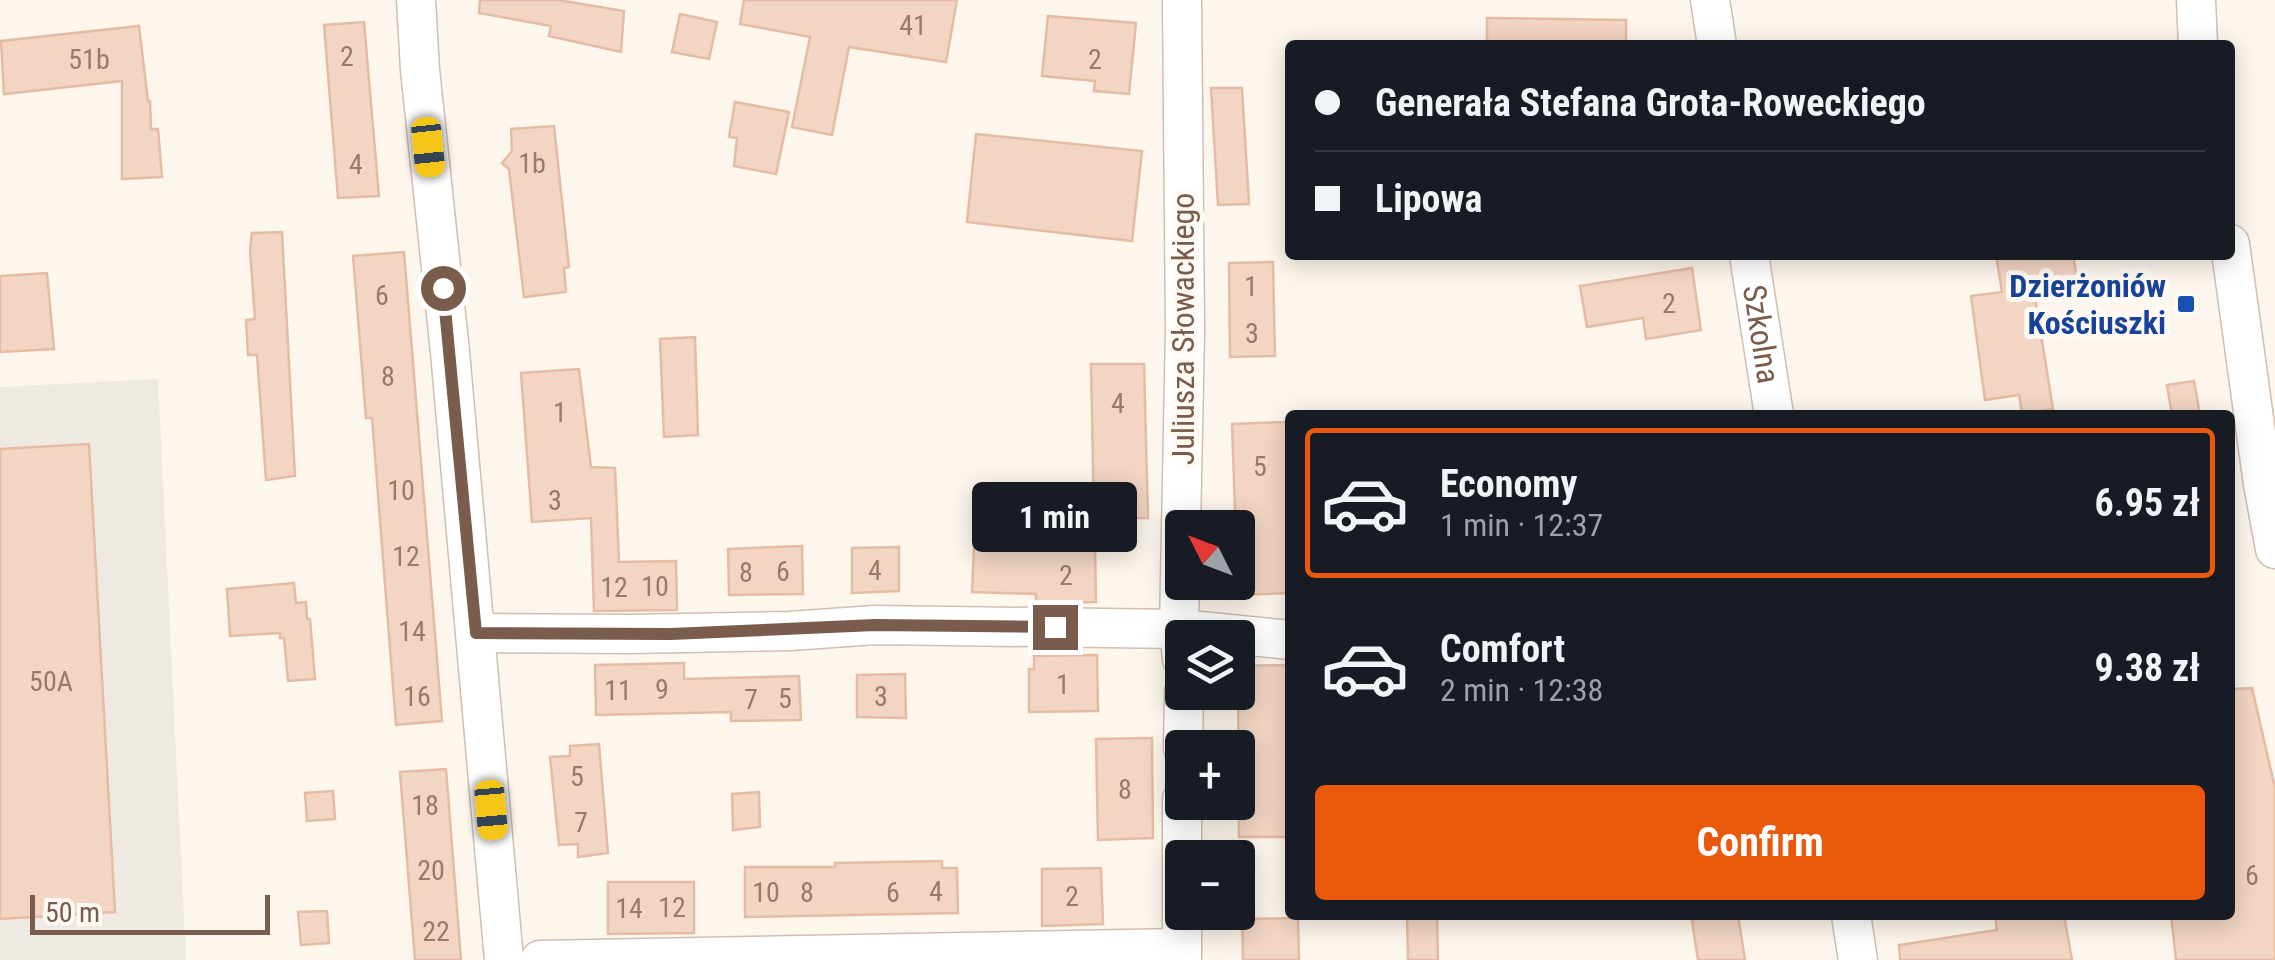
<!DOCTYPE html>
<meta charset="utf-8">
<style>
:root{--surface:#171b24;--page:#20242c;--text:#f1f3f6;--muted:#9ea1a6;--line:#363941;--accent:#ea580c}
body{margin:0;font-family:"Roboto Condensed",sans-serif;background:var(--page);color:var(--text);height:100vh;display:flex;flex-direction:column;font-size:38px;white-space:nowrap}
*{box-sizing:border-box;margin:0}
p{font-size:32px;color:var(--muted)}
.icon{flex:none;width:55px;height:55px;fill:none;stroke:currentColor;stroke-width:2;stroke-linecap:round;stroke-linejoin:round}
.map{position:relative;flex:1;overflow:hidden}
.drawer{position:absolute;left:1285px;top:410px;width:950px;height:510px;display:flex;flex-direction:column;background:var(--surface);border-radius:10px;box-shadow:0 5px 25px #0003}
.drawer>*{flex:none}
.guide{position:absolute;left:1285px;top:40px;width:950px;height:220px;border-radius:10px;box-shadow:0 5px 25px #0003;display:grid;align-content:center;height:220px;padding:0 30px;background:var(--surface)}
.needle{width:65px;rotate:312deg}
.buttons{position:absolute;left:1165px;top:510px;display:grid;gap:20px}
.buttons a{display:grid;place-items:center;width:90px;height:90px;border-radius:10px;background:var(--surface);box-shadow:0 5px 25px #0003;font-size:50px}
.scale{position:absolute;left:30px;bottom:25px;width:240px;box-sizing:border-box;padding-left:10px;border:5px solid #7a5c4d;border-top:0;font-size:28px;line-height:35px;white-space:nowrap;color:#7a5c4d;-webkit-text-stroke:8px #fffaf3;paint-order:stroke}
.end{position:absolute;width:45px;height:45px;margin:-22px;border:12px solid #7a5c4d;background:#fff;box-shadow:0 0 0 5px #fff}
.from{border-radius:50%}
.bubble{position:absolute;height:70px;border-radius:10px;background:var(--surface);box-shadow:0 5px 25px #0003;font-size:32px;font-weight:700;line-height:70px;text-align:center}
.car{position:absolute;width:30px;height:60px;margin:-30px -15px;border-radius:12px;box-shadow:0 0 8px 2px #0007;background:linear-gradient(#f5c518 24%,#345 0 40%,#f5c518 0 76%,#345 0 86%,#f5c518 0)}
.guide b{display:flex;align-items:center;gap:35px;height:95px;font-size:38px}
.guide b+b{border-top:2px solid var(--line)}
.guide i{width:25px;height:25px;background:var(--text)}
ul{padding:18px 0 0;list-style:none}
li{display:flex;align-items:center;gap:30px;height:150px;margin:0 20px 15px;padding:0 10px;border:5px solid transparent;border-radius:10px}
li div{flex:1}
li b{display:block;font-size:38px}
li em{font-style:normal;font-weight:700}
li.selected{border-color:var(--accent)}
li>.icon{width:90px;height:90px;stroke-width:1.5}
.primary-button{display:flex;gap:20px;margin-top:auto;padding:20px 30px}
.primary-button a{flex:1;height:115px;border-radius:10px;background:var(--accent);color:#fff;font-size:40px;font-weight:700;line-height:115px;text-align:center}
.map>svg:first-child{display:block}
.industrial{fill:#efe9e4}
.building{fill:#f3d5c3;stroke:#e6bba3;stroke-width:2.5}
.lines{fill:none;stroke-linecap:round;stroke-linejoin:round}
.minor-casing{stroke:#d1beb0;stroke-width:41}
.minor{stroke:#fff;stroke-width:38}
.route{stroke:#7a5c4d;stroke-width:12}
.transit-dot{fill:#1a4fb4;stroke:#fffaf3;stroke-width:4}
.labels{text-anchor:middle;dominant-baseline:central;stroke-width:10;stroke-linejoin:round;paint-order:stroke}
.number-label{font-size:28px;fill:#987a6a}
.transit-label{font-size:32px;font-weight:bold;fill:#164399;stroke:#fffaf3;text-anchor:end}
.street-label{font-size:32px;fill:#7a5c4d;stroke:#fffaf3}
</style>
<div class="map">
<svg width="2275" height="960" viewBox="0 0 2275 960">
<rect width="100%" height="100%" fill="#fdf6ec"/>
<!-- industrial -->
<path class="industrial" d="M158,379l28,581h-186v-573z"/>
<!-- building -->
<path class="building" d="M480,0h78l66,11 -3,41 -72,-16 2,-10 -72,-13z
M744,0h213l-11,62 -97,-15 -17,88 -40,-8 18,-90 -70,-13z
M680,14l37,8 -8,37 -37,-7z
M1048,16l88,7 -7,71 -35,-3 1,-10 -53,-5z
M1487,18l139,2v25h-139z
M364,22l15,174 -41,2 -14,-173z
M139,26l9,75h2l1,28h7l4,48 -40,2v-98l-118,13 -3,-53z
M1211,88h31l7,116 -31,1z
M735,102l54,10 -13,62 -42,-8 3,-28 -8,-1z
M554,126l15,141 -5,1 2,24 -42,5 -15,-128 -7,-6 10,-12 -1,-22z
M976,134l166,17 -10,90 -165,-19z
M282,232l13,244 -29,4 -9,-125h-9l-2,-35 9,-1 -5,-69 2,-17z
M404,252l38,469 -46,4 -24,-307h-6l-13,-162z
M1996,255h77l5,29 -44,8 19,117 -31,4 -3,-18 -34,5 -14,-104 31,-4z
M1273,262l2,94 -45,1 -1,-94z
M1692,268l9,62 -55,9 -3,-21 -56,9 -7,-41z
M47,273l7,76 -54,3v-76z
M695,337l3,98 -34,2 -4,-98z
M1091,364h53l4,154h-54z
M579,369l12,98 24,1 4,94 57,-1 1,49 -83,1 -3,-93 -59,4 -11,-149z
M2194,381l6,34h-28l-5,-30z
M1287,422l3,171 -52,2 -6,-171z
M89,444l26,468 -115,7v-470z
M802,546l1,48 -74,1 -1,-46z
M1095,546l1,56 -60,1v-9l-64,-2 2,-44z
M899,547v44l-47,2v-45z
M294,583l2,20 10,-1 1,17h3l5,60 -27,2 -4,-43h-4v-5l-50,3 -3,-47z
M1097,655l1,56 -69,1v-43h5v-13z
M684,663v16l115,-3 2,44 -70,1v-9l-135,3 -1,-50z
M1290,665v172h-51l-1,-171z
M905,674l1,44 -49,-1v-42z
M2252,688l23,100v172h-99l-5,-45h59v-226z
M1152,738l1,100 -55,2 -2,-101z
M599,744l9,109 -30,4v-13l-19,1 -9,-88 20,-1v-10z
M446,769l15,191h-46l-15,-188z
M333,791l2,28 -28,2 -2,-28z
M759,792l1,35 -27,3 -1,-36z
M942,861v7h15l1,45 -213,4v-50h90v-4z
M1101,868l2,56 -61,2v-57z
M608,882h86v51l-86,1z
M327,911l2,32 -28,2 -3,-33z
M1407,915h30l1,45h-30z
M1691,915h47l7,45h-47z
M1995,915h69l8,45h-172l-1,-15 98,-15z
M1298,918l1,42h-56l-1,-41z"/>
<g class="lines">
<defs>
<g id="minor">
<path d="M416,0l4,70 30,282 54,608"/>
<path d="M1182,0l3,330 -6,299 3,30"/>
<path d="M1710,0l7,45"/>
<path d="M2196,0l2,45"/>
<path d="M2230,244l33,240 12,65"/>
<path id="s1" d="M1749,255l25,160"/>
<path d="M475,633l156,1 159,-3 85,-6 304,4 111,11"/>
<path d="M1183,748l1,-56"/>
<path d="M1851,915l7,45"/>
<path d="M540,960l642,-12"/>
<path d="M1182,960v-161"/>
</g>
</defs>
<!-- minor casing -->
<use href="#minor" class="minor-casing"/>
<!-- minor -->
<use href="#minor" class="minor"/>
</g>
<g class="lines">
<!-- route -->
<path class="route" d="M443,288l33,345 195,1 204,-9 180,2"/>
</g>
<!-- markers -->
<rect class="transit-dot" x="2176" y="294" width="20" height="20" rx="5"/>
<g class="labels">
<!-- number labels -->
<g class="number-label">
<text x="913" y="25">41</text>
<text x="347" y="56">2</text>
<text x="89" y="59">51b</text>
<text x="1095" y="59">2</text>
<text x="532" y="163">1b</text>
<text x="356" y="164">4</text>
<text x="1251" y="286">1</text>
<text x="382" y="295">6</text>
<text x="1669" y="303">2</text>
<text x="1252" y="333">3</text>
<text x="388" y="376">8</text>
<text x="1118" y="403">4</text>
<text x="560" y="412">1</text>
<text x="1260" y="466">5</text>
<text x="401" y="490">10</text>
<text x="555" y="500">3</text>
<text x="406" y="556">12</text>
<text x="875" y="570">4</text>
<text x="783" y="571">6</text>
<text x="746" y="572">8</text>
<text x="1066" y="575">2</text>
<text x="655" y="586">10</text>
<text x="614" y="587">12</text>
<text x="412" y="631">14</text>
<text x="51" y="681">50A</text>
<text x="1063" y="684">1</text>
<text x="662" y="689">9</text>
<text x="618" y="690">11</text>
<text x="417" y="696">16</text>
<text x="881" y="696">3</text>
<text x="785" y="698">5</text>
<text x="751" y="699">7</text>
<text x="577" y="776">5</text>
<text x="1125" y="789">8</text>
<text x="425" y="805">18</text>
<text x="581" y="822">7</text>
<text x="431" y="870">20</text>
<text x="2252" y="875">6</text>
<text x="936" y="891">4</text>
<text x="766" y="892">10</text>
<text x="807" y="892">8</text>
<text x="893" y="892">6</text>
<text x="1072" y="896">2</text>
<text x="672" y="907">12</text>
<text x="629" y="908">14</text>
<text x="436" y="931">22</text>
</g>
<!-- transit labels -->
<g class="transit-label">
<text x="2166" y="286">Dzierżoniów<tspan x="2166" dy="37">Kościuszki</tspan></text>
</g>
<!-- street labels -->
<g class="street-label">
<text transform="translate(1183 329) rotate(-90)">Juliusza Słowackiego</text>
<text stroke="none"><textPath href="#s1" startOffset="80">Szkolna</textPath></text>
</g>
</g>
</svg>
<div class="buttons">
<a><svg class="needle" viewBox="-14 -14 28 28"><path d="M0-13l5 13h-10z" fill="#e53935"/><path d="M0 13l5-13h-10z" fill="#9ea1a6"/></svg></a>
<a><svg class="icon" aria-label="layers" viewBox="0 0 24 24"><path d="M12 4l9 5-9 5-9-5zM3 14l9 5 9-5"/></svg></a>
<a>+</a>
<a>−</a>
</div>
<div class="scale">50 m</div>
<i class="end from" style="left:443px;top:288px"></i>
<i class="end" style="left:1055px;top:627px"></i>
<div class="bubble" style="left:972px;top:482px;width:165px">1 min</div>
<i class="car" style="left:428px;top:147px;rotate:174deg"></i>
<i class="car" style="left:491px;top:810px;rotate:175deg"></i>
<div class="guide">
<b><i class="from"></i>Generała Stefana Grota-Roweckiego</b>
<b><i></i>Lipowa</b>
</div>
<section class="drawer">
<ul>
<li class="selected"><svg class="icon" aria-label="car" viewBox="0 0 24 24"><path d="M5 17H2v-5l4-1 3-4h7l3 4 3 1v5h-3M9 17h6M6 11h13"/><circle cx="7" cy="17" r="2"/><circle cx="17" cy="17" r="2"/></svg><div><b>Economy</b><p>1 min · 12:37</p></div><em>6.95 zł</em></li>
<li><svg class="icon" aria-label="car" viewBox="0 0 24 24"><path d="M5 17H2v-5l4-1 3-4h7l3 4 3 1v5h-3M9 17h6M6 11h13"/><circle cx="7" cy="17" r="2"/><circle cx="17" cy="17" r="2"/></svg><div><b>Comfort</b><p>2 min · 12:38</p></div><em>9.38 zł</em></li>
</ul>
<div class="primary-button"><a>Confirm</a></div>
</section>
</div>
